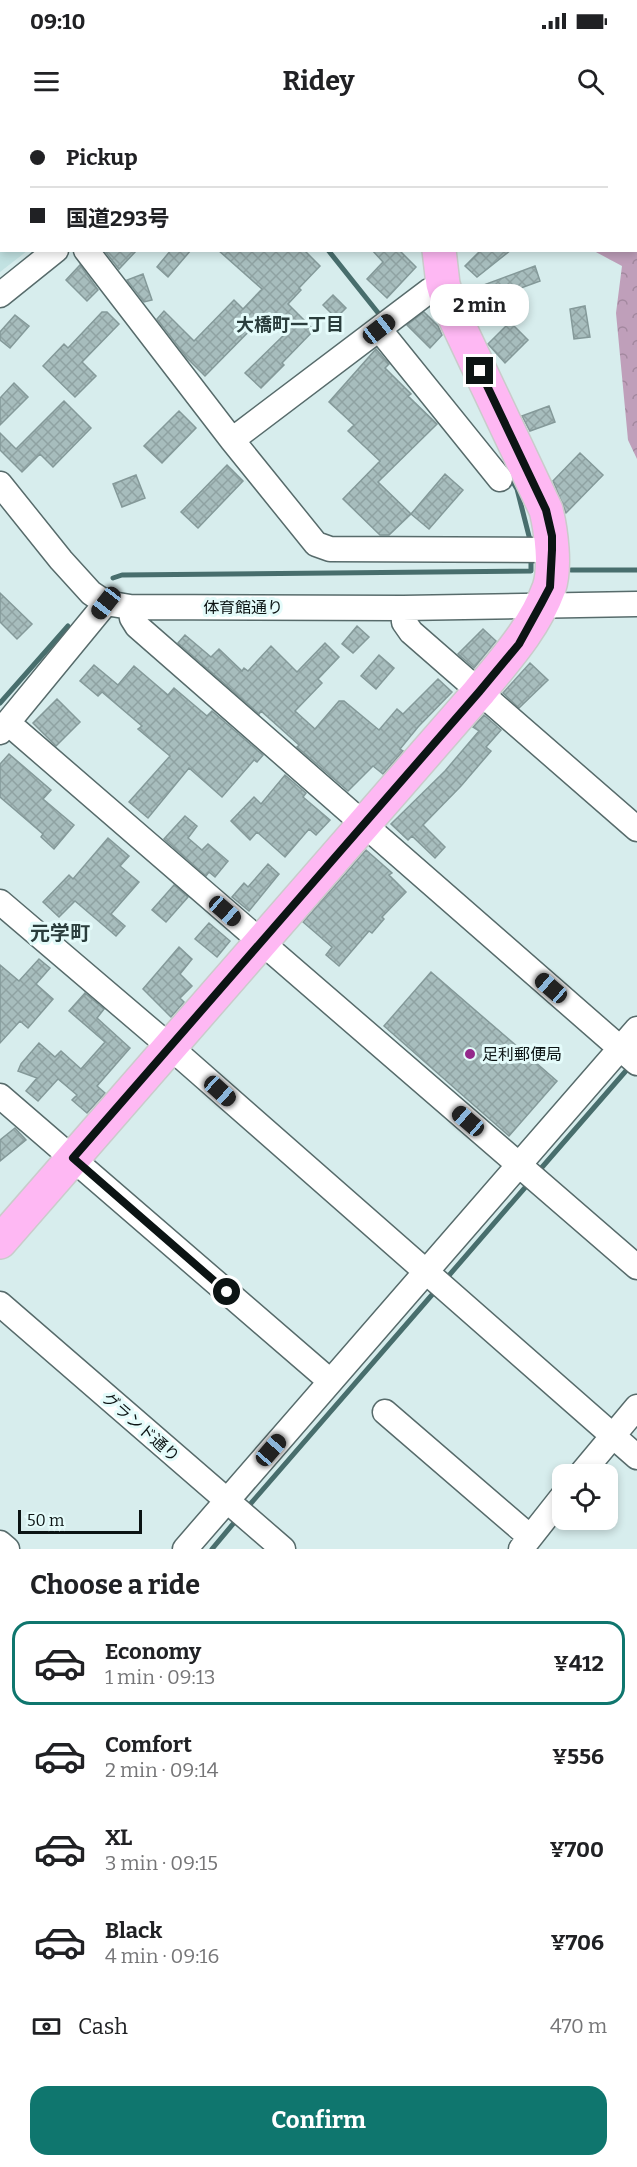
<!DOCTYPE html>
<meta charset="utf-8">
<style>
:root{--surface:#fff;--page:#f2f2f2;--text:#202124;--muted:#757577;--line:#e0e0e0;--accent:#0f766e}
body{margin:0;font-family:Bitter,"Noto Sans JP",serif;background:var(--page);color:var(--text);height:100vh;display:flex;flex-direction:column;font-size:22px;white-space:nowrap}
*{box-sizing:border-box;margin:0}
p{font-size:20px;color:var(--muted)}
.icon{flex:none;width:33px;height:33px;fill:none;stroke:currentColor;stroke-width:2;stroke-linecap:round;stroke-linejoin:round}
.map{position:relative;height:1429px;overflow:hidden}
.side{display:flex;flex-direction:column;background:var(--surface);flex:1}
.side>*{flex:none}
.hud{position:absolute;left:0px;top:0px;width:638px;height:132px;box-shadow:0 3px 9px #0003;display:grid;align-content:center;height:132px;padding:0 30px;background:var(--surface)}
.tools{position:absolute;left:552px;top:1344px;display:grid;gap:12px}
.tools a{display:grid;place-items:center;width:66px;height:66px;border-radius:12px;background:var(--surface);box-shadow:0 3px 9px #0003;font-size:30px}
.scale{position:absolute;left:18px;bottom:15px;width:124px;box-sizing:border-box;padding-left:6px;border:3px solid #0c1414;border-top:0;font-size:16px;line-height:21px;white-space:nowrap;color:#0c1414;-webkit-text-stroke:4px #e4fbfa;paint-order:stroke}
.end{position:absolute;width:27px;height:27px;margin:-14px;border:8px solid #0c1414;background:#fff;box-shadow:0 0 0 3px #fff}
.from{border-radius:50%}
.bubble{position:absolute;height:42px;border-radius:18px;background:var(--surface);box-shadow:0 3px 9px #0003;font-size:20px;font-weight:700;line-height:42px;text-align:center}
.car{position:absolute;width:18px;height:36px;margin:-18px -9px;border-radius:8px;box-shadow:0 0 4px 2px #0007;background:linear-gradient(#222 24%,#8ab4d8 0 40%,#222 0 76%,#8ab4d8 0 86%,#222 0)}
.hud b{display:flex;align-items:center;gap:21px;height:57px;font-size:22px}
.hud b+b{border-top:2px solid var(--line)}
.hud i{width:15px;height:15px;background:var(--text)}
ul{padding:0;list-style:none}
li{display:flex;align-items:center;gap:18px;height:84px;margin:0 12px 9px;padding:0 18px;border:3px solid transparent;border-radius:18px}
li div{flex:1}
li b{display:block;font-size:22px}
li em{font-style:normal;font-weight:700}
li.active{border-color:var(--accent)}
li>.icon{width:54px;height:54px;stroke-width:1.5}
h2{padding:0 30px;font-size:27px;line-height:72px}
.pay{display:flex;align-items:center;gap:15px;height:66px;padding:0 30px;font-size:22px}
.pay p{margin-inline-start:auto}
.button{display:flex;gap:12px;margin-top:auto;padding:12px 30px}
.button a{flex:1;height:69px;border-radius:18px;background:var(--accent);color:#fff;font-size:24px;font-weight:700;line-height:69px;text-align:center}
.status{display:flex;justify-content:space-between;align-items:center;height:42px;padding:0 30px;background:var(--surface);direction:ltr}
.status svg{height:16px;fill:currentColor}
header{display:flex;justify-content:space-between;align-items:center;height:78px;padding:0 30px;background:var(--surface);font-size:27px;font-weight:700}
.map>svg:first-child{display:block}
.built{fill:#c2e2e2}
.forest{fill:url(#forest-crowns)}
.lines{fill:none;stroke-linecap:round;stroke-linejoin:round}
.stream{stroke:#486e6d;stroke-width:5}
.building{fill:url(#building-cross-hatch);stroke:#849999;stroke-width:1.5}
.minor-casing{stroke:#576b6b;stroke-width:27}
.highway-casing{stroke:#cacbcb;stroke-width:36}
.minor{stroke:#fff;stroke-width:24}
.highway{stroke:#feb8f3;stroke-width:33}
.route{stroke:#0c1414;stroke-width:8}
.poi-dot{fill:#94298b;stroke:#e4fbfa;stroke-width:2}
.labels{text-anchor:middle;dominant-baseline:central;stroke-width:6;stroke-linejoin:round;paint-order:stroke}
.street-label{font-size:16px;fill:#0c1414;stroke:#e4fbfa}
.poi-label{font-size:16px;fill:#0c1414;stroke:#e4fbfa;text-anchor:start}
.neighbourhood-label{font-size:18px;font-weight:bold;fill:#2a3d3c;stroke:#e4fbfa}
.quarter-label{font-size:20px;font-weight:bold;fill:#2a3d3c;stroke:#e4fbfa}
</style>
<div class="status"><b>09:10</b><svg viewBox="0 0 49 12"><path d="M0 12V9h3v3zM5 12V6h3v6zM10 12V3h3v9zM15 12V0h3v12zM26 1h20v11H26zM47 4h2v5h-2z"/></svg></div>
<header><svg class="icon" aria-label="menu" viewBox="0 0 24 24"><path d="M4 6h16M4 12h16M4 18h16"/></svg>Ridey<svg class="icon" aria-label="search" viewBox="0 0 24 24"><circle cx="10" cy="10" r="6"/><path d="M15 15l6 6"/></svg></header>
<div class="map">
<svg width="637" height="1429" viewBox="0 0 637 1429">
<defs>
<pattern id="forest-crowns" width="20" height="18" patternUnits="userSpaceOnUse" patternTransform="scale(1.5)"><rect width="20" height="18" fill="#bf9fba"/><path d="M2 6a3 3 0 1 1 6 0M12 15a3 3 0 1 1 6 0" fill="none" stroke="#a3889f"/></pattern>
<pattern id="building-cross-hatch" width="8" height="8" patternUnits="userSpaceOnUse" patternTransform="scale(1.5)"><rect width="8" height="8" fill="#a7bdbd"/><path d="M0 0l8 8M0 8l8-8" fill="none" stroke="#8fa2a2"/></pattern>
</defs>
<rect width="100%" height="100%" fill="#d7eded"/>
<!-- built -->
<path class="built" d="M0,0h189l-187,2v128l25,1 -27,21z"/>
<!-- forest -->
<path class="forest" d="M557,0h80v339l-9,-19 -12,-127 6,-47 -28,-15 42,-1v-128l-79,-1z"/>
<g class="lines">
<!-- stream -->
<path class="stream" d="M328,130l51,64
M508,354l9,15 14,55
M571,450h66
M113,458l9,-3 409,-4v-15
M0,583l68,-77
M537,1053l94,-108
M445,1160l84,-97
M246,1389l191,-220
M212,1429l26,-31"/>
</g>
<!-- building -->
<path class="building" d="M104,130h33l-18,19z
M171,130h20l-23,27 -11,-10z
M218,130h86l16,16 -21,22 2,2 -13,14 26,26 -32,33 2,2 -23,23 -16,-15 42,-41 -20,-19 -62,63 -18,-18 -30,-39 7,-8 30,30 40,-41 9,9 19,-20z
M372,130h27l17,17 -29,31 -20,-19 16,-17z
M481,130h30l-34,27 -12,-11z
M80,145l18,25 -11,11 -21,-21z
M535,146l5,15 -41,15 3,11 -27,9 -10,-24z
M143,154l9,26 -8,2 -17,-22z
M333,175l13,13 -10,10 -13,-13z
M585,186l5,31 -16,2 -4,-30z
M102,192h5l12,12 -37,38 14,14 -21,21 -32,-31 21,-22 4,4z
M424,192l14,14 4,9 -12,13 -23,-23z
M15,195l14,11 -19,22 -10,-8v-8z
M510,202l18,18 -23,23 -17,-19z
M376,229l13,15 -4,4 26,26 -3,2 29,28 -59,58 33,32 -22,21h-9l-37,-36 37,-38 -32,-30 6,-6 -25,-23z
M14,263l14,14 -28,28v-27z
M64,281l27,27 -38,39 -13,-13 -18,18 -22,-22v-17l16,16z
M549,286l6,16 -25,9 -8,-15z
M179,291l17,17 -34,35 -18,-17z
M580,333l23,22 -37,38 -13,-32z
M227,345l16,16 -45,47 -17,-16z
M445,354l18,16 -34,39 -18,-15z
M136,355l9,23 -23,9 -9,-23z
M0,473l32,31 -15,15 -17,-17z
M357,506l12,11 -16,16 -11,-9z
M483,509l13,12 -22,27 -16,-14z
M185,515l26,22 8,-8 23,22 2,-3 4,3 23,-25 26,26 28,-29 14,14 -21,22 4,4 -27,28 20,18 24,-28h5l35,29 18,-21 6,5 35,-35 14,13 -34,35 -18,22 3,2 -20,23 -10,-8 -25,25 -51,-44 2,-2 -38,-34 -2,3 -81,-71z
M379,535l15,13 -18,21 -15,-13z
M530,543l18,17 -29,28 -16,-15z
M94,545l24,20 16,-19 34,29 6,-7 33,28 5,-5 51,44 -6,7 -3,-2 -32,37 -33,-29 -41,50 -19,-16 41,-46 -32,-27 4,-3 -40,-34 -4,4 -18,-15z
M57,579l23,23 -24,24 -23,-23z
M484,595l17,15 -15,17 5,4 -30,35 -38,39 22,22 -10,11 -23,-22 -4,4 -17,-16 54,-53 34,-40 -6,-4z
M9,634l42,36 -8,9 31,26 -20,24 -13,-12 2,-3 -43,-37v-33z
M285,655l21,18 -3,4 27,23 -14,15 -7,-6 -24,28 -28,-25 -7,8 -19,-19 23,-24 7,7z
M185,696l12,10 -9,12 14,12 6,-6 20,17 -13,16 -6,-5 -3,4 -42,-37z
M108,718l21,18 -9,10 19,16 -28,32 14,12 -9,10 -41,-35 -16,16 -16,-15 26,-27 4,4z
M366,730l26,23 -3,2 17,17 -24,25 2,2 -12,14 -3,-2 -30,35 -13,-11 6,-8 -29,-25z
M268,744l11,10 -30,37 -17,-14 12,-14 4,4z
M174,765l14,12 -22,25 -14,-12z
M209,803l21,18 -13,16 -22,-18z
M179,827l13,12 -12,15 12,12 -12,12 4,4 -13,15 -28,-28z
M39,839l11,9 -14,16 17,15 -25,29 -8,-7 -20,22v-78l19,16z
M431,852l126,109 -48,55 -125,-110z
M85,873l19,16 -7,9 33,30 -33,38 8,7 -18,20 -15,-13 5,-5 -19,-16 -20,22 -12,-10 11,-13 -19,-7 3,-7 18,-21 16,14 6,-6 20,18 24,-27 -36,-31z
M15,1008l11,12 -26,21v-21z"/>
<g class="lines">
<defs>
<path id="minor" d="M223,2l3,-2
M86,130l146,190 84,104 14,5 222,1
M0,175l56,-45
M379,209l121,150
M232,320l197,-149 14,-7
M0,364l61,76 30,33 15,10 24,4 273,1 234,-4
M130,487l2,11 5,8 500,437
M403,488l1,14 7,10 226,197
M8,603l629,544
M0,612l106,-129
M0,782l169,144 468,411
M0,976l330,285
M0,1184l283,245
M385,1292l145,125
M581,1354l56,-67
M0,1423l7,6
M185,1429l452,-520
M521,1429l41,-52"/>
<path id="highway" d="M423,0v2
M0,1122l479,-550c26,-32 56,-65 70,-104 7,-20 2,-58 -3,-78l-97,-205 -6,-21 -4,-34"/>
</defs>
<!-- minor casing -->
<use href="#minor" class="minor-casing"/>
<!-- highway casing -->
<use href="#highway" class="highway-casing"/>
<!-- minor -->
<use href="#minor" class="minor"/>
<!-- highway -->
<use href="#highway" class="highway"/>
</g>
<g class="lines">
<!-- route -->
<path class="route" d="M227,1172l-154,-134 406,-466 40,-48 22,-40 9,-17 2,-37v-14l-6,-26 -66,-139"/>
</g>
<!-- markers -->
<circle class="poi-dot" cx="470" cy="934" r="6"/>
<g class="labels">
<!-- street labels -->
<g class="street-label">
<text x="243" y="487">体育館通り</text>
<text transform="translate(141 1307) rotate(41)">グランド通り</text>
</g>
<!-- poi labels -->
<g class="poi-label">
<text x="482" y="934">足利郵便局</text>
</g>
<!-- neighbourhood labels -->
<g class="neighbourhood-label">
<text x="290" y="205">大橋町一丁目</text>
</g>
<!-- quarter labels -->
<g class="quarter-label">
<text x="60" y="813">元学町</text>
</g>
</g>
</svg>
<div class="tools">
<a><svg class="icon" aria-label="locate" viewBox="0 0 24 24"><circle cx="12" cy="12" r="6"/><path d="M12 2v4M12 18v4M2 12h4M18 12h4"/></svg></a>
</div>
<div class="scale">50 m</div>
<i class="end from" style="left:227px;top:1172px"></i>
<i class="end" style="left:480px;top:251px"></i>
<div class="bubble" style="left:430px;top:164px;width:99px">2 min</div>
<i class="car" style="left:379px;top:209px;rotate:52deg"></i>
<i class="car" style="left:106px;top:483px;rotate:218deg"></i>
<i class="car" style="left:225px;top:791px;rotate:131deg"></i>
<i class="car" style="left:551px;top:868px;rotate:311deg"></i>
<i class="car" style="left:220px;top:971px;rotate:132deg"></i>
<i class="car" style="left:468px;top:1001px;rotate:311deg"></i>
<i class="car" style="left:271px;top:1330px;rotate:41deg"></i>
<div class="hud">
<b><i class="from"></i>Pickup</b>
<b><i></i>国道293号</b>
</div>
</div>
<section class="side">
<h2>Choose a ride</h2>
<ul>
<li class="active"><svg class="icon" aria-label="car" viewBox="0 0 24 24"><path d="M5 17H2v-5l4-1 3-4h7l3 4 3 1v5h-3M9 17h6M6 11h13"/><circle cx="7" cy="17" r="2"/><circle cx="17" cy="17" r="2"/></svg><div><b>Economy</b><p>1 min · 09:13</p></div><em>¥412</em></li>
<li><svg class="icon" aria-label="car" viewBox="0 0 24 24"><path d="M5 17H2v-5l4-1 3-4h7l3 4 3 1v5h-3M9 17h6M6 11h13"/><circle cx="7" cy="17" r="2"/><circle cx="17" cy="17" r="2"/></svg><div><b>Comfort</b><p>2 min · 09:14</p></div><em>¥556</em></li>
<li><svg class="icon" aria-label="car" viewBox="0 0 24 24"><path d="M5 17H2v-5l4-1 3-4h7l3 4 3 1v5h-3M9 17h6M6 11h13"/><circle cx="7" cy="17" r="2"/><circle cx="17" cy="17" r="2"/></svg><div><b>XL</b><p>3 min · 09:15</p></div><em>¥700</em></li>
<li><svg class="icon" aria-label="car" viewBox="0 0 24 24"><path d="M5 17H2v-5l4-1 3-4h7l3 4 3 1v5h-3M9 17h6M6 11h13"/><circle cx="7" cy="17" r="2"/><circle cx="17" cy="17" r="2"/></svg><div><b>Black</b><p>4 min · 09:16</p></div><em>¥706</em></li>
</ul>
<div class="pay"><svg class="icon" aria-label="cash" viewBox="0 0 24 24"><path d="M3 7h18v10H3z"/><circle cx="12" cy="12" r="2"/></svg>Cash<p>470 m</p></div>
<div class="button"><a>Confirm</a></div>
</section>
